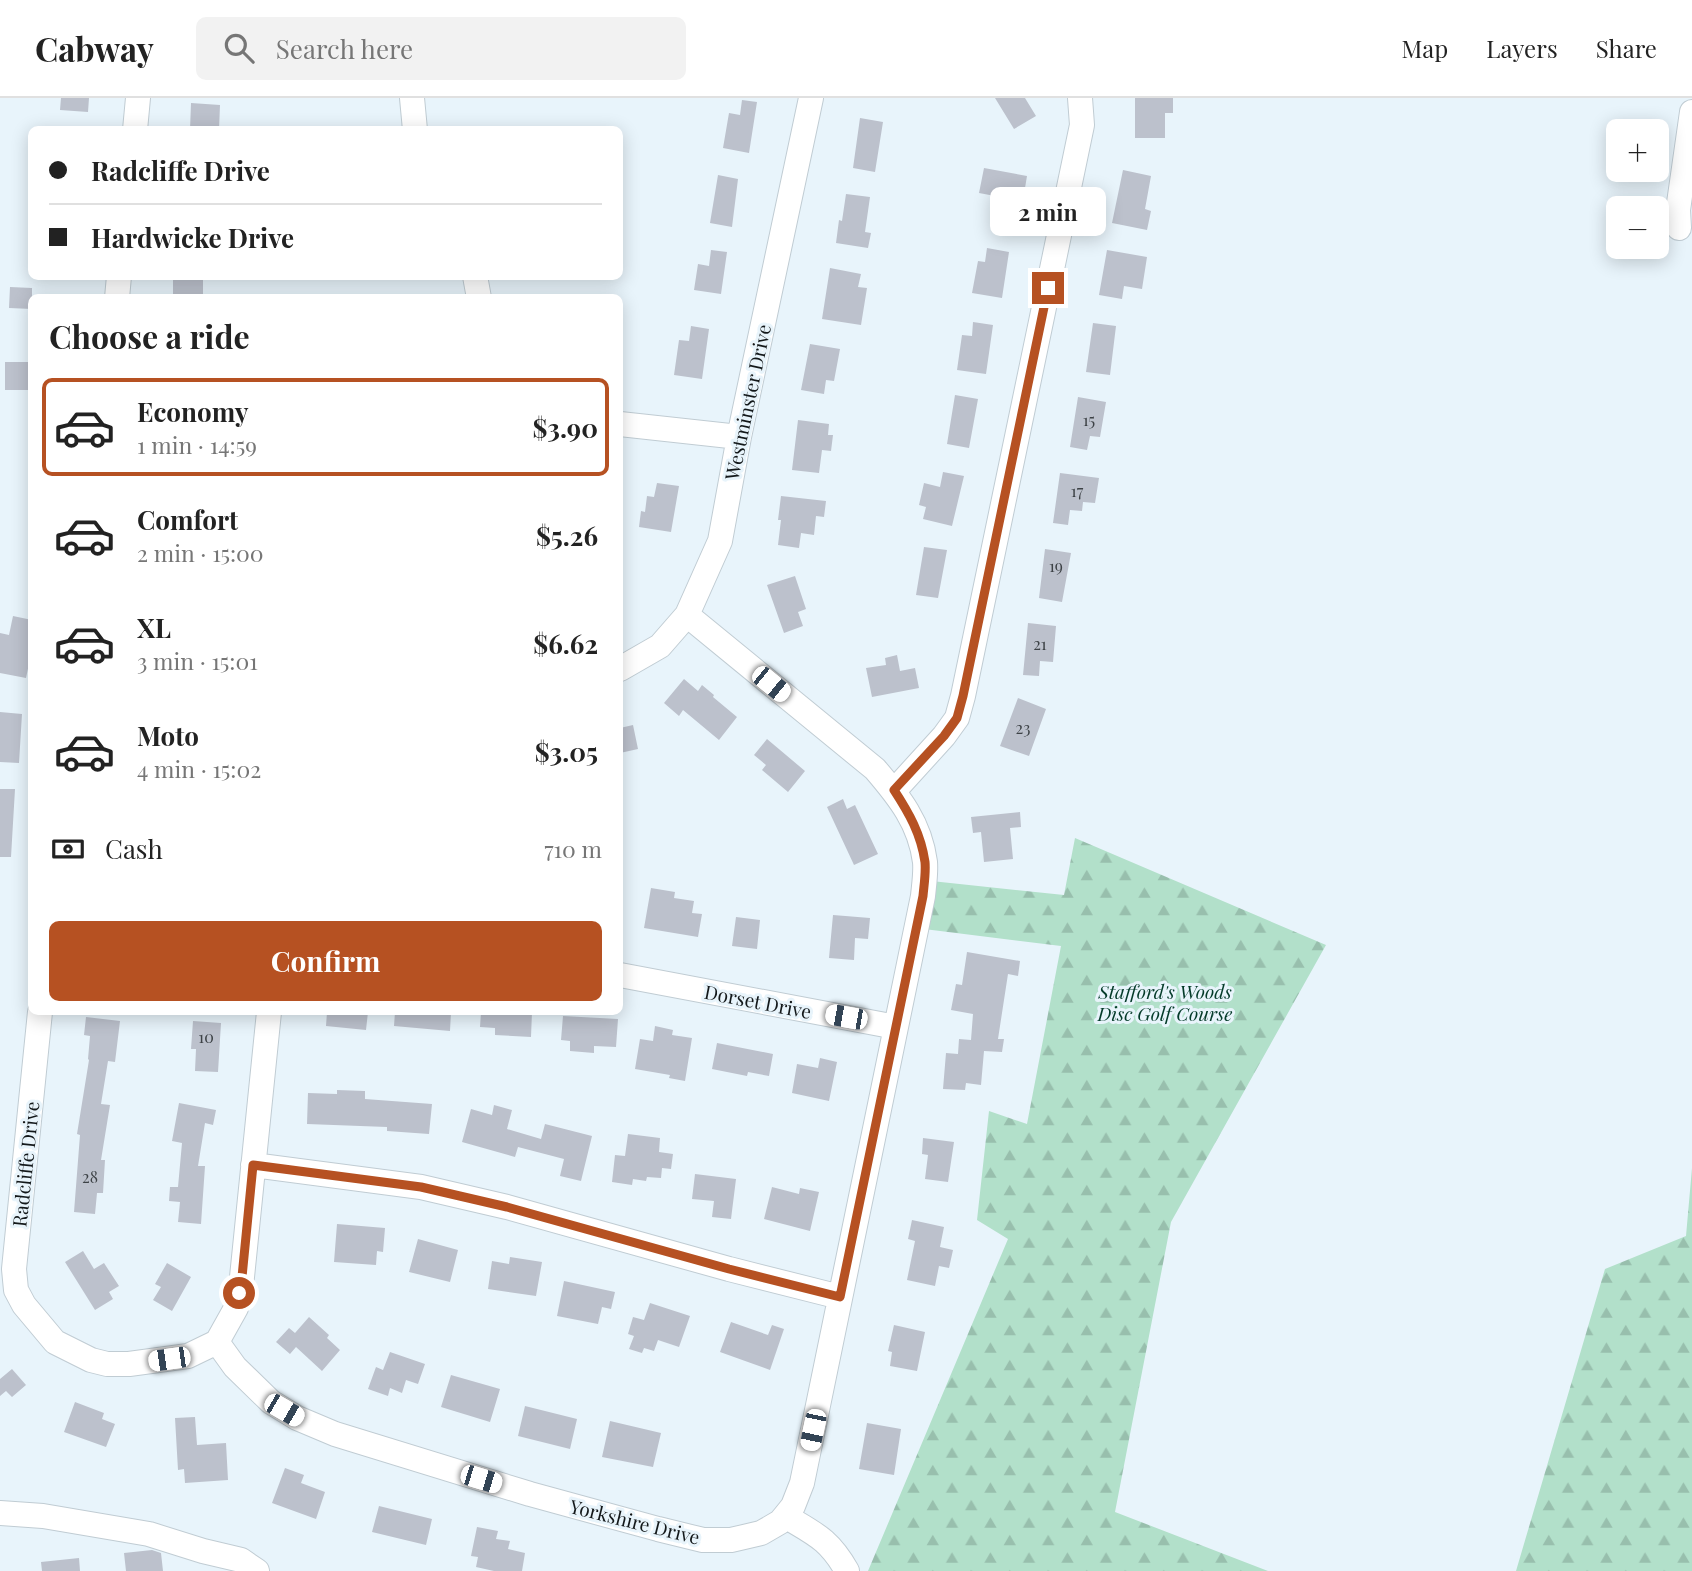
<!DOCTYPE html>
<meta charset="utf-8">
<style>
:root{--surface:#fff;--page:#f2f2f2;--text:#222;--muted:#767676;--line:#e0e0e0;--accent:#b65122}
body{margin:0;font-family:"Playfair Display",serif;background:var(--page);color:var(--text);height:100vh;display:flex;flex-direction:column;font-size:26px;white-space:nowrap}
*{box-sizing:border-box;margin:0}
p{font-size:23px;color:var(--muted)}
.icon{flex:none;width:38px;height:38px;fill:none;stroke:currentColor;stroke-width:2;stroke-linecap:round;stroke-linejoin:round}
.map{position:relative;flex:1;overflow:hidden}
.details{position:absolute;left:28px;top:196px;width:595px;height:721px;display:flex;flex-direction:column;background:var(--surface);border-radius:10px;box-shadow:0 4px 18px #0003}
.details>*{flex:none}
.guide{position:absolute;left:28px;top:28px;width:595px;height:154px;border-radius:10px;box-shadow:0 4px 18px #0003;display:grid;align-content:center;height:154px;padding:0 21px;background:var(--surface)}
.fabs{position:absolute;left:1606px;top:21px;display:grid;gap:14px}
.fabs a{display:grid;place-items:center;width:63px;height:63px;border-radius:10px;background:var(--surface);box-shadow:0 4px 18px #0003;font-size:35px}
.end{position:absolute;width:32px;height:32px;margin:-16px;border:9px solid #b65122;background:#fff;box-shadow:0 0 0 4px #fff}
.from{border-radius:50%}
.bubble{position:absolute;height:49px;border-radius:10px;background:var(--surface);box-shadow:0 4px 18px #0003;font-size:23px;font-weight:700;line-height:49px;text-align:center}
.car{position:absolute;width:21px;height:42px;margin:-21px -10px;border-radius:9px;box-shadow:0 0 5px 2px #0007;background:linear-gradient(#fff 24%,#345 0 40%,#fff 0 76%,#345 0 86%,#fff 0)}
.guide b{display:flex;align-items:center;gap:24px;height:66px;font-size:26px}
.guide b+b{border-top:2px solid var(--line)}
.guide i{width:18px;height:18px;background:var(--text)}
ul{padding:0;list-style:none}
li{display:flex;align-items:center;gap:21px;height:98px;margin:0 14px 10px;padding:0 7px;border:4px solid transparent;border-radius:10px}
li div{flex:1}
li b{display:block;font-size:26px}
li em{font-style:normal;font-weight:700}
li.current{border-color:var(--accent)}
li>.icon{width:63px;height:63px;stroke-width:1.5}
h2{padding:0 21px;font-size:32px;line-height:84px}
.pay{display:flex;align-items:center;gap:18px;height:77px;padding:0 21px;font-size:26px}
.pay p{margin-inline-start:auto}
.primary-button{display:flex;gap:14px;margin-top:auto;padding:14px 21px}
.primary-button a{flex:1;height:80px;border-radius:10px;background:var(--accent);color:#fff;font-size:28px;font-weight:700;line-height:80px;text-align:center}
header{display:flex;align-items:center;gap:42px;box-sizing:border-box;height:98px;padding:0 35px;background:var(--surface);border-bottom:2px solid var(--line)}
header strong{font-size:33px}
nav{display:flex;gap:38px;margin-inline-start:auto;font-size:24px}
.search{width:490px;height:63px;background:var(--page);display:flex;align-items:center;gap:18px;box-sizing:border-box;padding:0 24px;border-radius:10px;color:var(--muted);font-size:26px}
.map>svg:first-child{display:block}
.forest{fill:url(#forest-firs)}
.building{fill:#bcc1cc}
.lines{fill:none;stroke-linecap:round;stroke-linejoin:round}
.minor-casing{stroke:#c0ccd3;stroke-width:26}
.minor{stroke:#fff;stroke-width:24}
.route{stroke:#b65122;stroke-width:9}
.labels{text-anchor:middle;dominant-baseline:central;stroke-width:6;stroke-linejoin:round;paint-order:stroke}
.number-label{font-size:16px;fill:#3d4246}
.street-label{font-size:19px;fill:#13181a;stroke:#e8f4fb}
.park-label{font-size:19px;font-style:italic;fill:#043b29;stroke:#e8f4fb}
</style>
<header>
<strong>Cabway</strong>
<div class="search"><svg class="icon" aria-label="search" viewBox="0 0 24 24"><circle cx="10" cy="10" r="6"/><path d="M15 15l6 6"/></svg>Search here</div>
<nav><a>Map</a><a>Layers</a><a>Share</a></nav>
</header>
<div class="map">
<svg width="1692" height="1473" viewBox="0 0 1692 1473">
<defs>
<pattern id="forest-firs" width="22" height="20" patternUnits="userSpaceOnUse" patternTransform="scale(1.75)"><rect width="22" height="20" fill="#b2e0ca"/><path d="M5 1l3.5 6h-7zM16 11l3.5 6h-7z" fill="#98bfad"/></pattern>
</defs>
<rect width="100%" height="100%" fill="#e8f4fb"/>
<!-- forest -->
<path class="forest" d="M1075,740l251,107 -155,277 -56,290 153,59h-400l140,-332 -31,-19 12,-109 38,13 34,-178 -145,-18 6,-48 142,15z
M1692,1070v403h-176l89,-302 81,-33z"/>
<!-- building -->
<path class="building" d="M61,0h28l-1,14 -28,-2z
M995,0h30l11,18 -22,13z
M1135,0h38v15h-8v25h-30z
M742,2l15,2 -8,51 -26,-5 6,-35 11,2z
M191,5l29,2 -1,25h-29z
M860,20l23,4 -8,50 -22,-4z
M984,70l43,8 -4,24 -6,-1 -4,27 -22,-4 4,-26 -16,-3z
M1123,72l28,6 -6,33 6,2 -4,19 -35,-7z
M718,77l20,4 -6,48 -22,-4z
M846,96l24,3 -5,35 6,1 -3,15 -32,-5 3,-23 3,1z
M987,150l22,4 -7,46 -30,-5 6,-32 7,1z
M711,152l16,2 -6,42 -27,-4 4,-26 11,2z
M1107,152l40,7 -5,32 -18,-3 -2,13 -23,-4z
M830,170l31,6 -3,13 9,1 -6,37 -39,-6z
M173,178h30v22h-30z
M10,189l22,1v21l-23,-1z
M973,224l20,3 -7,49 -29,-4 5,-35 10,1z
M1093,225l23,3 -6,49 -24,-3z
M691,228l18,3 -7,50 -28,-4 5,-35 10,1z
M810,246l30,5 -6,32 -8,-1 -2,14 -23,-4z
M5,264h27v28h-27z
M955,297l23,4 -9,49 -22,-4z
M1078,299l28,5 -6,35 -10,-1 -3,14 -17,-3z
M798,322l31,4 -1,11h5l-2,16 -9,-1 -3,23 -27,-3z
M943,374l21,4 -12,50 -29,-7 3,-12 -7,-2 5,-22 16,4z
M1060,375l39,5 -4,25 -12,-1 -1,9 -12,-1 -2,15 -15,-2z
M657,385l22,3 -8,46 -32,-5 2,-16 4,1 2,-16 7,1z
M781,398l45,5 -2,16 -8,-1 -2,19 -13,-2 -2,15 -21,-3 3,-25h-3z
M924,449l23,3 -9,48 -22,-3z
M1045,451l26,4 -9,49 -23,-4z
M795,478l11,33 -8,3 5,14 -19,7 -17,-48z
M13,518l19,4v30l-6,28 -26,-5v-40l9,2z
M1028,525l28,3 -3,36 -13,-1 -1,15 -16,-1z
M897,557l3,16 15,-3 4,20 -47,9 -6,-29 20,-3 -1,-7z
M684,581l14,12 4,-6 12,10 -1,2 24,20 -18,23 -36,-30 -4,6 -15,-13z
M1018,600l28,11 -17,47 -29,-10z
M0,614l22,2 -3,49 -19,-1z
M633,627l5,24 -18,4v-25z
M767,641l38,32 -17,21 -26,-22 4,-5 -12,-10z
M0,691h15l-4,68h-11z
M843,701l4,10 8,-4 23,49 -24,11 -27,-58z
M1020,714l1,15 -11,1 3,31 -29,3 -3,-30 -8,1 -2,-16z
M651,790l24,4 -1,6 20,3 -2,12 10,1 -4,23 -54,-9z
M833,817l37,3 -2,21 -13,-1 -1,22 -25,-2z
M736,819l24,3 -3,29 -25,-3z
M967,854l53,9 -2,15 -10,-2 -10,65h6l-2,13 -18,-1 -3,34 -15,-2 -1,7 -22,-1 3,-36 12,1 1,-15 12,1 2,-26 -22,-4 5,-26 6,1z
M327,914h41l-2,18 -40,-4z
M395,914h56l-1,19 -56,-5z
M481,914h51l-1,25 -36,-2v-7l-15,-1z
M563,918l55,3 -2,28 -22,-1v7l-24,-2v-10l-9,-1z
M86,919l34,4 -5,41 -7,-1 -7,43 9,1 -9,55h4l-2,33h-6l-2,21 -21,-2 6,-77 -3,-1 12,-74 -1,-1 2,-23 -6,-1z
M193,923l28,2 -3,49 -23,-1 1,-22h-5z
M655,928l18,4 -1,5 20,3 -7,43 -16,-3 1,-3 -35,-6 5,-30 13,2z
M717,945l56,11 -4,22 -21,-4 -1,4 -35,-7z
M820,960l17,4 -8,39 -37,-8 5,-29 21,4z
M337,992l28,1v8l67,5 -3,30 -42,-3v-4l-80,-3 1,-31 29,1z
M179,1005l37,7 -3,15 -8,-2 -7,43h7l-4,58 -23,-2 2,-20 -11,-1 1,-14h8l4,-44 -10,-2z
M494,1007l18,5 -5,19 34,10 4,-15 47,12 -11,45 -21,-5 4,-17 -46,-12 -3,10 -53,-15 9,-33 21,6z
M628,1036l32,4 -1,14 14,2 -2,15 -9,-1 -1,10 -14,-1 -1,4 -13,-2 -1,6 -20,-3 3,-27 10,1z
M923,1040l31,4 -6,40 -23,-3 3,-24 -6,-1z
M695,1076l41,5 -5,40 -19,-2 2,-16 -22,-2z
M772,1089l27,7 1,-6 19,4 -9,39 -46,-12z
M912,1122l32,7 -4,20 13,3 -4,18 -10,-2 -4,20 -28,-6 8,-39 -7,-2z
M337,1126l48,4 -2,24 -6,-1 -1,14 -42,-3z
M418,1141l40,11 -8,32 -41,-10z
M83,1153l11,18 10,-6 15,23 -10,6 4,7 -18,11 -30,-48z
M510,1159l32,5 -6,34 -48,-7 4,-28 17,3z
M167,1165l24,14 -19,34 -19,-11 8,-13 -6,-3z
M564,1183l51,11 -4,17 -9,-2 -4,17 -41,-8z
M650,1205l40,13 -11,31 -21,-7 -4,11 -10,-3 -2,5 -13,-4 5,-13 -6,-2 5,-17 11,3z
M309,1219l20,18 -2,3 13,12 -18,21 -26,-24 -6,7 -14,-12 13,-14 6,5z
M731,1224l37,13 4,-10 12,4 -14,41 -50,-18z
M894,1227l31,7 -8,39 -27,-5 2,-14 -4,-1z
M390,1254l35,12 -7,20 -12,-4 -4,13 -12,-5 -2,8 -20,-7 8,-22 7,3z
M12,1271l14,16 -14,12 -6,-6 -6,5v-17z
M451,1277l49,14 -10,33 -49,-15z
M75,1304l29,11 -2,6 13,5 -9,23 -42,-15z
M525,1308l52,13 -7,30 -52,-13z
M195,1319l2,28 29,-2 2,37 -43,3 -1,-14 -6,1 -3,-52z
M610,1323l51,12 -8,34 -51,-10z
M867,1325l34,6 -7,46 -35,-6z
M285,1370l19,7 -3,8 24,9 -9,27 -44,-16z
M379,1408l53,13 -6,26 -54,-13z
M477,1429l21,4 -2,8 14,2 -2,8 17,4 -3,18h-28l-18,-4 2,-10 -7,-1z
M152,1452l9,3 2,18h-37l-2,-18z
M79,1460l1,13h-38l-1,-9z"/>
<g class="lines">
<defs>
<path id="minor" d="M412,0l3,32
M135,32l3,-32
M1679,130l-1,-18 14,-98
M475,178l4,22
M117,200l2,-22
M620,326l119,13
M620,571l40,-23 27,-31 33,-74 19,-104 72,-339
M894,693l50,-55 13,-18 6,-22 119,-571 -2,-27
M620,877l276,52
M40,914l-26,257 2,21 8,15 31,37 36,18 16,4h22l59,-8 29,-14 19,-34 6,-31 27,-265
M253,1067l168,22 86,20 222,62 111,28
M217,1244l18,25 36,35 26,16 38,16 195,60 128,35 45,11h28l30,-7 19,-11 5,-6 8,-10 9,-23 121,-587c1,-11 3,-23 2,-34 -5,-39 -26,-65 -50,-93l-188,-154
M0,1415l43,3 106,18 54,17 38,9 16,11
M785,1418c30,18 44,23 62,55"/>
</defs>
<!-- minor casing -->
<use href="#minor" class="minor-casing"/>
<!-- minor -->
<use href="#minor" class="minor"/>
</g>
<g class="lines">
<!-- route -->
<path class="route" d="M239,1195l3,-16 11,-112 168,22 86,20 222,62 111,28 83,-401c1,-11 3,-23 2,-34 -4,-28 -16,-49 -31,-72l50,-54 13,-18 6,-22 85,-408"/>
</g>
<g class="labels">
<!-- number labels -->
<g class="number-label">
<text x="1089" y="321">15</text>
<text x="1077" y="392">17</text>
<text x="1056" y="467">19</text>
<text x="1040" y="545">21</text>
<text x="1023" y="629">23</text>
<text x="206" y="938">10</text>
<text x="90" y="1078">28</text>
</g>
<!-- street labels -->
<g class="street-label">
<text transform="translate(747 304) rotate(-78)">Westminster Drive</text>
<text transform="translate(758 903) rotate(11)">Dorset Drive</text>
<text transform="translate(25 1066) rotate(-84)">Radcliffe Drive</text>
<text transform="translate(635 1423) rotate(14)">Yorkshire Drive</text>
</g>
<!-- park labels -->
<g class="park-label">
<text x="1165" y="893">Stafford's Woods<tspan x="1165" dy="22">Disc Golf Course</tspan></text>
</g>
</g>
</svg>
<div class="fabs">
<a>+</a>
<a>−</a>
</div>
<i class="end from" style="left:239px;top:1195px"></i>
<i class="end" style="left:1048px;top:190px"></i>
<div class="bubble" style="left:990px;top:89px;width:116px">2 min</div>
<i class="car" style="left:771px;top:586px;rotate:129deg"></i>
<i class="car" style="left:846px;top:919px;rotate:280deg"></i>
<i class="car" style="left:169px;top:1261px;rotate:262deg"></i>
<i class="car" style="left:284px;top:1312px;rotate:120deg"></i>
<i class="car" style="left:813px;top:1332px;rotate:192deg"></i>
<i class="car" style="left:481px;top:1381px;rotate:107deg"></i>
<div class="guide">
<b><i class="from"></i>Radcliffe Drive</b>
<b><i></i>Hardwicke Drive</b>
</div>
<section class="details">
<h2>Choose a ride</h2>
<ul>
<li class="current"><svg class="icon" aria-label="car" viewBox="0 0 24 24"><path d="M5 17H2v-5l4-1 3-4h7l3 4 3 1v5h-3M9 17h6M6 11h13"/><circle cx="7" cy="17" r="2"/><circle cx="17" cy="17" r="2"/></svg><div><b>Economy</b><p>1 min · 14:59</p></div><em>$3.90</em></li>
<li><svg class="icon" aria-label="car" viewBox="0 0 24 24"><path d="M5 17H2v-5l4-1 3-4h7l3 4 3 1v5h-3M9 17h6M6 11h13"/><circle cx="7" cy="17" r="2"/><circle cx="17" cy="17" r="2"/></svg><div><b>Comfort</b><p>2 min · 15:00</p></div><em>$5.26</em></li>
<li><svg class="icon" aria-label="car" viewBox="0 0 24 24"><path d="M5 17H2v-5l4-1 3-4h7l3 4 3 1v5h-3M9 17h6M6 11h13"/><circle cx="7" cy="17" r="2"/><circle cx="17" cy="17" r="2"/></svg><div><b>XL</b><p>3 min · 15:01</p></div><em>$6.62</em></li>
<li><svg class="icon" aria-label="car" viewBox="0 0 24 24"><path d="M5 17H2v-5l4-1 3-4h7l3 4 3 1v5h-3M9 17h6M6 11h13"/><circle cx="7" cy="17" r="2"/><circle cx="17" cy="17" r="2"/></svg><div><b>Moto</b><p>4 min · 15:02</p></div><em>$3.05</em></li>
</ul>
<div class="pay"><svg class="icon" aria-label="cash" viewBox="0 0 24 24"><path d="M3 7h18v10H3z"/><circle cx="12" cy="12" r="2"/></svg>Cash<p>710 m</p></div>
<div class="primary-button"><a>Confirm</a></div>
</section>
</div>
